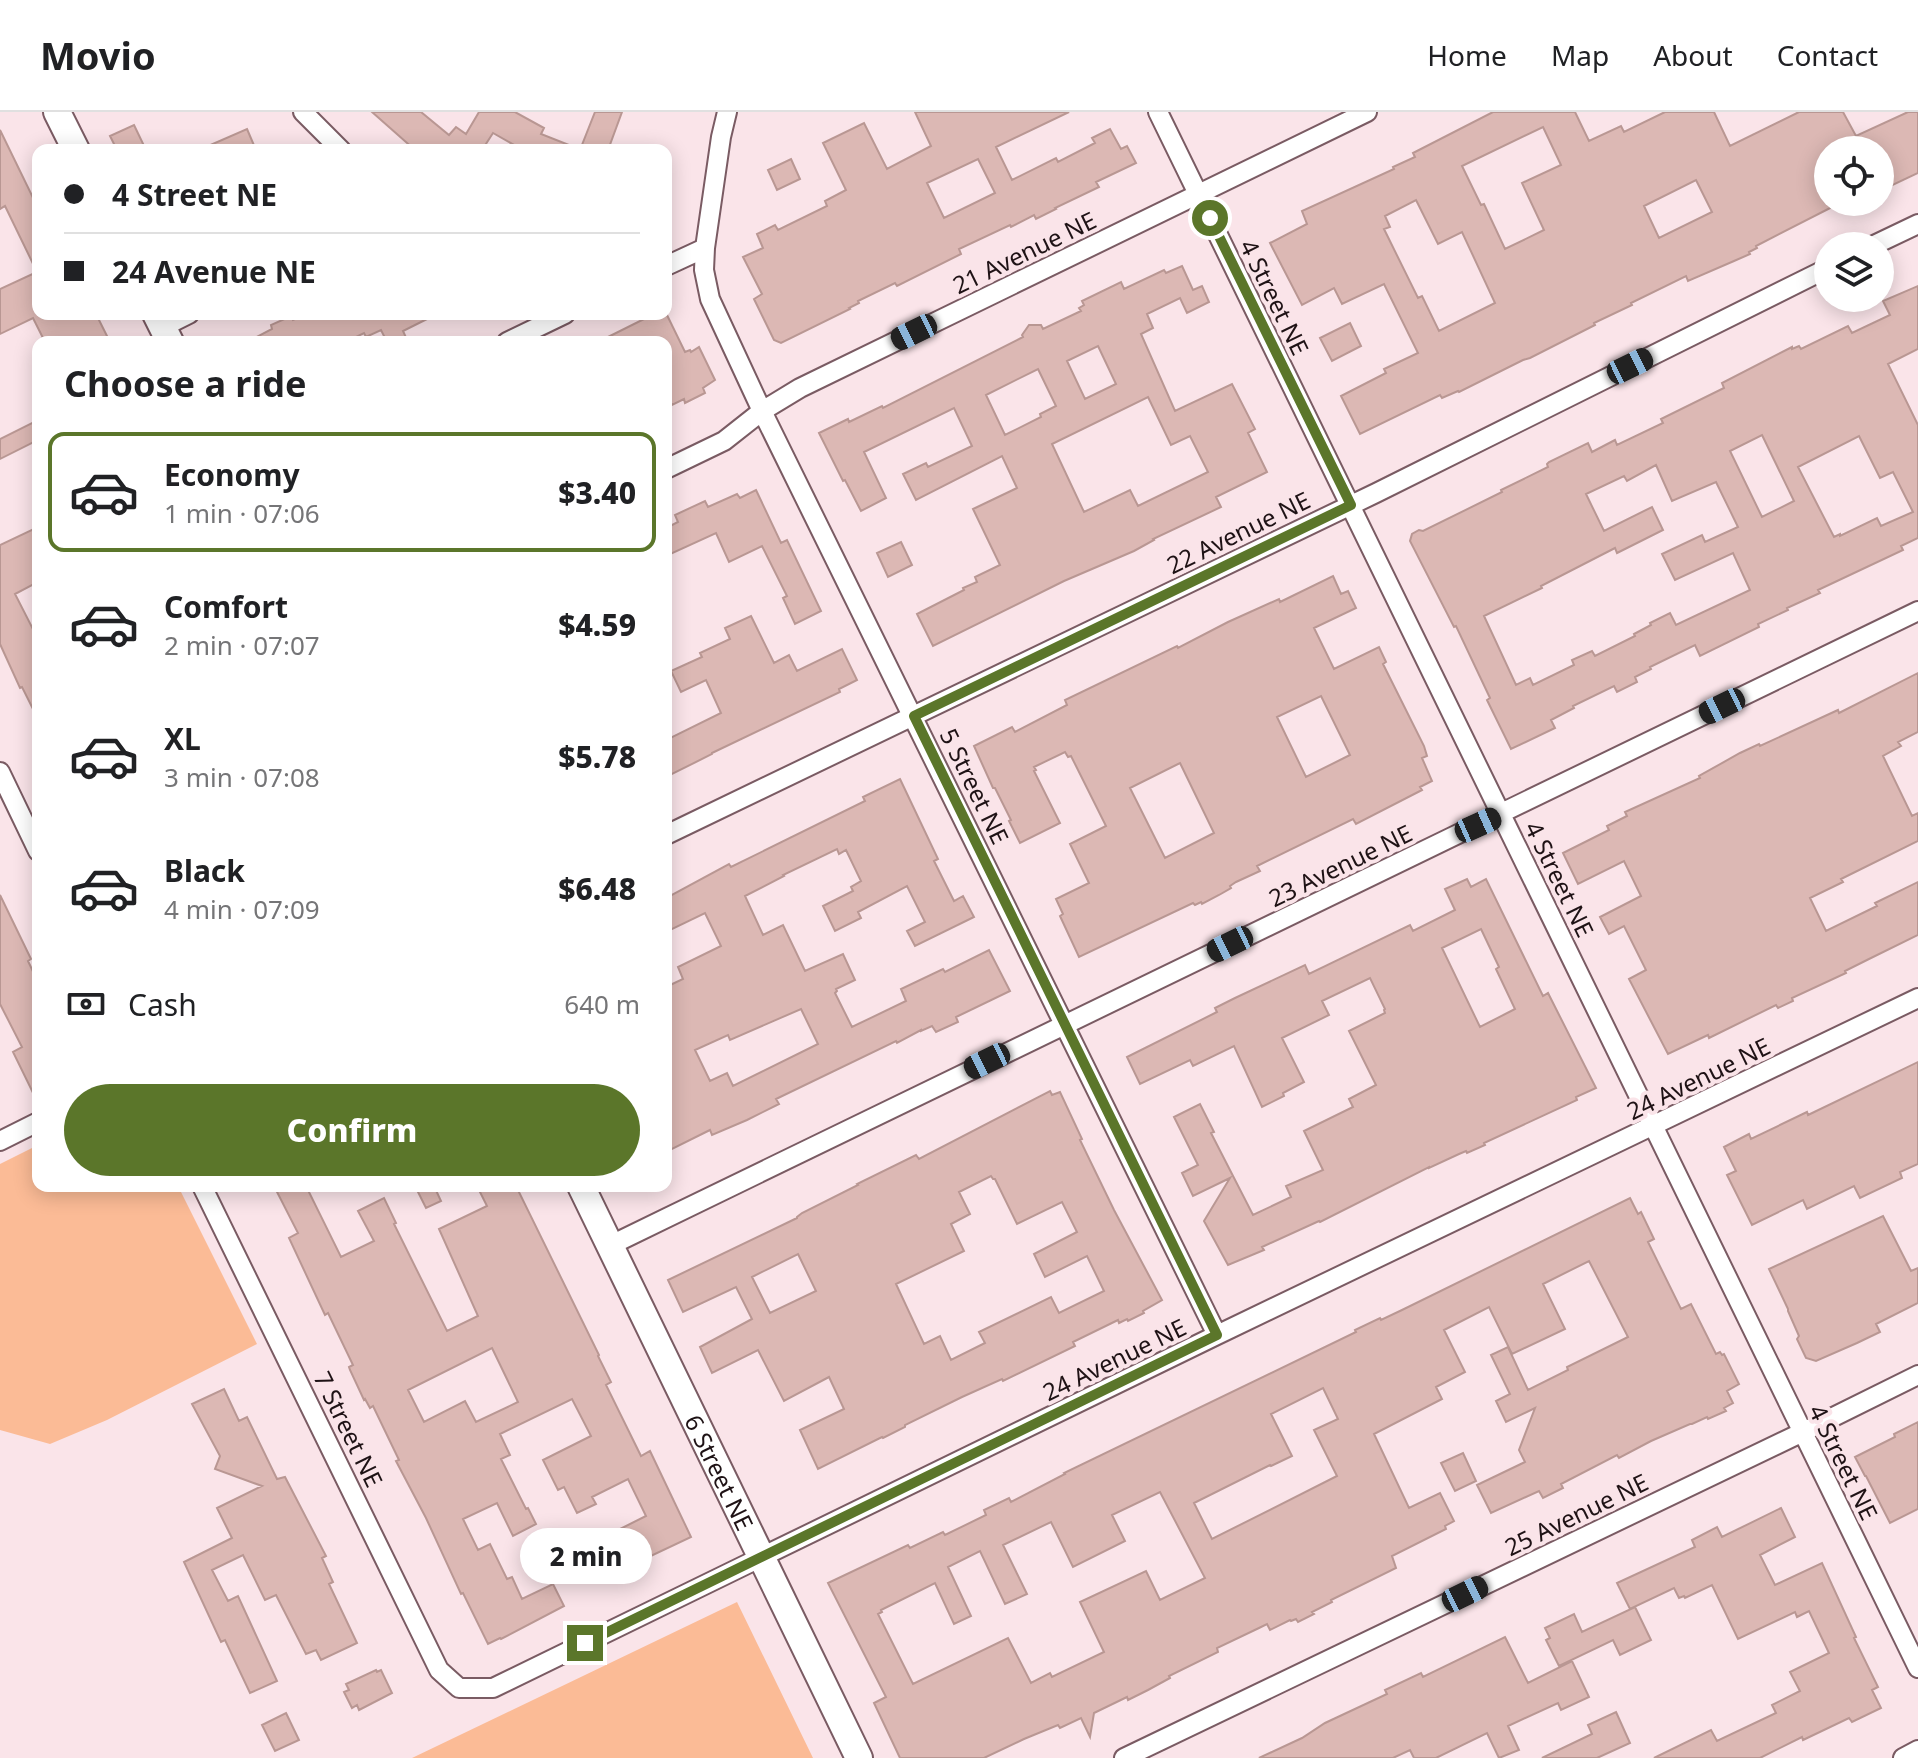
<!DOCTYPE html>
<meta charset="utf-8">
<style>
:root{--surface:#fff;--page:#f2f2f2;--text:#202124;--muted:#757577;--line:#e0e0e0;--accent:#5b762a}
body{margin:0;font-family:"Noto Sans",sans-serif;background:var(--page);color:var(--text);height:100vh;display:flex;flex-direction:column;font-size:30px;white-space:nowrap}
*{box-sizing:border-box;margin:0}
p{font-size:26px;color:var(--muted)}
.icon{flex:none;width:44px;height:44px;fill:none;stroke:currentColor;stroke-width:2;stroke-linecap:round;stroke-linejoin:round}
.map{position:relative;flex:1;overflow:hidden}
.panel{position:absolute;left:32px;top:224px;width:640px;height:856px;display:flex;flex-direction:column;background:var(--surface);border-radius:16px;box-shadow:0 4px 20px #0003}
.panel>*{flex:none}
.top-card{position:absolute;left:32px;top:32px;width:640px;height:176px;border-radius:16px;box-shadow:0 4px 20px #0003;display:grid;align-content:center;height:176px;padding:0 32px;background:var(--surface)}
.tools{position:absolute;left:1814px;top:24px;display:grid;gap:16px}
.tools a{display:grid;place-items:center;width:80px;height:80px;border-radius:50%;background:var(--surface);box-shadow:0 4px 20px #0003;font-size:40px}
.end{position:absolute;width:36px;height:36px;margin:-18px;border:10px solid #5b762a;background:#fff;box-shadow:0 0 0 4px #fff}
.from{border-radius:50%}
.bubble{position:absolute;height:56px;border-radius:28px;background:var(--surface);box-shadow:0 4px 20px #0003;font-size:26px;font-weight:800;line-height:56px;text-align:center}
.car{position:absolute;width:24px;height:48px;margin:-24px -12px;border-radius:10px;box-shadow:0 0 6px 2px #0007;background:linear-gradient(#222 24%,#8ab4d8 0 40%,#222 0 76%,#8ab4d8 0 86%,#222 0)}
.top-card b{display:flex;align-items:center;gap:28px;height:76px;font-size:30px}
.top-card b+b{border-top:2px solid var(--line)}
.top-card i{width:20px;height:20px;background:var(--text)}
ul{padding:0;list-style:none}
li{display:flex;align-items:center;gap:24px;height:120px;margin:0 16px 12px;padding:0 16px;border:4px solid transparent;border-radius:16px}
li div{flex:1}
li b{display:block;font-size:30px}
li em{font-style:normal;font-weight:800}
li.active{border-color:var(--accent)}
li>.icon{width:72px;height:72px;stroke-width:1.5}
h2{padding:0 32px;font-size:36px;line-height:96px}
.pay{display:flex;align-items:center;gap:20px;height:88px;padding:0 32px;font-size:30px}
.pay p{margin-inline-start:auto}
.button{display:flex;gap:16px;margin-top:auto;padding:16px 32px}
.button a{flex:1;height:92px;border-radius:48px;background:var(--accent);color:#fff;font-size:32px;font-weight:800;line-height:92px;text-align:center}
header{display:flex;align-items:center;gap:48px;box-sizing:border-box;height:112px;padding:0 40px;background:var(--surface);border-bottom:2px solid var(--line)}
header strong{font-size:38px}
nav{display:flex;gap:44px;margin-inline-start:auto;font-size:28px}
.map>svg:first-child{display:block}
.green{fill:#fbbb96}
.building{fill:#dcb8b4;stroke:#b99793;stroke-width:2;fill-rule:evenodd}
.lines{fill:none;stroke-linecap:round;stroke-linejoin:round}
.street-casing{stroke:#7a5b63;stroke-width:22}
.secondary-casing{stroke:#7a5b63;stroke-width:30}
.street{stroke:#fff;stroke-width:18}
.secondary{stroke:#fff;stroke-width:26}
.route{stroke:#5b762a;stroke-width:10}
.labels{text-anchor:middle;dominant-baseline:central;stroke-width:8;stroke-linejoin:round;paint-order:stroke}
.street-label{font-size:24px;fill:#1e1215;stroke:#fae4e9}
</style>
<header>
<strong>Movio</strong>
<nav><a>Home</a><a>Map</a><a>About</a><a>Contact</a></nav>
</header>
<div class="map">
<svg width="1918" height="1646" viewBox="0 0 1918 1646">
<rect width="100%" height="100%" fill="#fae4e9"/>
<!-- green -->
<path class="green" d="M38,1033v41h140l79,158 -150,76 -57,24 -50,-14v-266z
M737,1490l76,156h-401z"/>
<!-- building -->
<path class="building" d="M372,0h49l28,23 7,-8 10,7 13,-22h36l29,16 -3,6 38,15 -56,1 -30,-17 -9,14 5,3h-74z
M595,0h27l-14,38h-28z
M915,0h154l-73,35 16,33 44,-22 2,4 37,-19 -3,-5 18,-9 11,20 6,-3 9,17 -40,19 3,5 -44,21 1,1 -20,10 -2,-4 -23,12 -1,-2 -51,24 2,5 -64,32 -2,-3 -37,18 1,2 -10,5 1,1 -69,34 -7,-3 -20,-41 8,-5 -19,-37 20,-9 -6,-14 18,-9 3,5 49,-24 -2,-5 21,-11 -23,-47 41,-20 23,46 44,-23zM978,47l17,34 -51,25 -17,-35z
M1493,0h82l14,29 32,-15 3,6 41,-20h49l16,34 69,-34h44l13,24 52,-24h10v61l-38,18v-41h-52v52h6l2,3 -80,41 1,2 -8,4 1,2 -16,7 -46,20 -2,-5 -55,27 1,2 -38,18 1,2 -65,33 -7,2 -64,32 -1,-1 -16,7 -2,-3 -80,39 -19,-38 45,-23 -2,-4 34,-16 -34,-69 -42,20 -8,-16 -32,17 -32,-62 37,-19 -5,-13 92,-42 -1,-2 22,-10 -2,-4zM1543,15l18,38 -39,18 22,47 -39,19 -21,-45 -3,1 -19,-39zM1696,68l16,32 -53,26 -15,-32zM1416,88l22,44 24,-12 33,71 -56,28 -17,-35 -4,2 -34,-69 6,-2 -5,-11z
M134,13l12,25h-29l-7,-14z
M247,17l9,21h-57z
M0,18l38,78v106h58l14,28h-65l-12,-24 -33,16v-45l37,-17 -32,-66 -5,3z
M791,47l9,20 -23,11 -9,-20z
M1182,154l11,24 9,-4 7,16 -22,11 -7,-15 -33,16 6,14 -12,6 34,77 57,-27 23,45 -7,4 19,39 -51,25 5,10 -68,32 1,1 -20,11 -70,30 -131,65 -16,-32 47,-24 -1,-2 14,-6 -2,-5 25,-12 -27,-56 44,-21 -15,-32 -86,44 -13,-26 23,-11 2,4 44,-21 -18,-38 -90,44 22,46 -25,13 -16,-31 -2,1 -24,-48 29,-14 1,3 33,-16 1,2 140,-71 -1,-2 7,-10h12l2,4 38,-18 -2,-3 5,-3 -2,-4 39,-19 3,7 40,-19 2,3zM1098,234l18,38 -31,15 -18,-38zM1038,257l18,37 -16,8 1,3 -36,18 -19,-40zM1148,285l23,48 19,-9 18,36 -70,34 -8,-16 -46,22 -32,-68z
M1918,174v63l-30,15 30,61v113l-17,8 2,4 -85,40 2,3 -33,15 1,2 -30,14 1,3 -59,29 -5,-11 -45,22 1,2 -16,8 2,5 -20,10 -3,-6 -41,20 1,2 -23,12 4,8 -44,21 -24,-49 3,-2 -34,-72 -2,1 -44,-86 2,-7 7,-4 4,1 79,-39 -1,-2 47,-23 -1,-3 2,-2 39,-19 4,9 23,-12 2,5 46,-22 -2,-4 63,-31 -2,-5 70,-36v2l7,-3 2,3 47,-23 4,7 38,-18 -7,-14zM1762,323l32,66 -32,16 -32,-66zM1859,324l21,42 13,-6 20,40 -32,14 -4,-8 -37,18v-2l-6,3 -36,-70zM1656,353l16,36 44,-19 22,45 -33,15 -3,-7 -40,19 13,26 58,-27 17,37 -74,35 -6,-12 -20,10 1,2 -17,9 1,2 -40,20 -3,-5 -20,9 2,5 -41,20 -3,-7 -14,7 -32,-69 58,-28 -1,-2 74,-38 2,5 46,-23 -11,-23 -48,24 -18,-37 38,-18 3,5z
M666,201l19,39 5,-2 1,2 8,-5 16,33 -12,8 2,5 -20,10 -1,-4 -12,6 -6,-12v-51h-68l56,-28z
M306,202h131l-34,17 5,11h-21l-6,-12 -15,7 -2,-4 -18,9h-99l25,-13 -1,-4 20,-9 2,4z
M1350,211l11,23 -29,15 -12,-23z
M38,308v20l-38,19v-20z
M756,378l25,53 6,-3 34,71 -26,13 -12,-26 4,-2 -25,-50 -33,16 -13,-29 -50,23v-28l12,-6 -3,-7 30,-14 3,6 29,-13 3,4z
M38,415v55l-23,12 23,45v80l-16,-32 -2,1 -20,-44v-99z
M901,430l11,23 -24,12 -11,-24z
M1333,464l8,18 7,-3 8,17 -42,20 20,41 45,-22 7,15 -3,2 41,82 3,10 -5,2 10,23 -12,6 2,3 -66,34 -3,-5 -96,47 3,5 -24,11 -6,4 1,2 -12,7 -17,9 -1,-2 -6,3 -2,-2 -114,54 -19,-41 3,-2 -7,-15 33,-16 -19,-39 36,-18 -35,-70 -3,1 -3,-5 -31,15 2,3 -2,1 26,52 -40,20 -11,-22 2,-1 -16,-32h-2l-19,-42 38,-19 3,5 52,-27 -2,-5 112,-54 1,2 50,-26 51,-23 1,3zM1321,584l29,59 -44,22 -29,-60zM1180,651l34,70 -49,25 -35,-70z
M751,504l23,47 15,-8 8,16 45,-22 15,31 -18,9 1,3 -128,61v1l-46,23v-37l55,-27 -15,-33 -25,12 -10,-21 31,-14 -2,-4 30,-14 -5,-11z
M1918,561v59l-20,10 3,4 -18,10 29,60 6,-3v28l-77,38 2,3 -33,16 16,33 51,-25 -2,-3 43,-21v53l-49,24 -24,12 1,2 -54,25 1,3 -15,7 -2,-3 -67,33 -1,-3 -40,19 -39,-75 17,-9 -22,-44 -15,8 -9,-17 41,-21 -17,-35 -46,23 -15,-31 46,-23 -2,-4 20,-10 -2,-4 75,-34 -1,-2 41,-23 19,-9 1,2 78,-36 1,3z
M900,667l38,80 -4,2 20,40 9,-5 11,21 -59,29 -8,-15 18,-9 -18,-36 -49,26 3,6 -26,13 -12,-25 30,-15 -2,-4 10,-6 -15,-31 -7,4 -2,-5 -54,26 1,1 -39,20 18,39 20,-10 22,46 38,-17 12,26 -19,9 1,2 -2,2 17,34 54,-26 -5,-12 42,-20 2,3 44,-22 21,41 -54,26 2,5 -22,10 -4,-6 -11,5v-1l-24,13 -1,-2 -120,58 3,5 -32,16 -35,15 -2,-5 -44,22v-165l17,-8 -5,-12 43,-21 -16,-33 -39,19v-34l63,-34 2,3 134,-66 -2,-4zM801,897l17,35 -85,42 -6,-13 -17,8 -15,-31 33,-15 2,5z
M1467,767l4,8 15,-8 57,117 5,-3 48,95 -20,9 1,3 -93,43 1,2 -18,8 -1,-2 -7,3 -30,14v-1l-109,55 -1,-1 -57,26 2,3 -36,15 -24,-44 26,-43 -37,18 -11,-23 16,-8 -24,-48 26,-13 14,28 -3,1 42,82 38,-18 -5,-11 37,-16 -19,-39 49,-24 -4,-8 27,-14 -27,-54 36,-18 -1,-3 1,-1 -15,-31 -48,23 7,14 -47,23 22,44 -21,11 1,3 -22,11 -28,-61 -41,20 -3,-6 -50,24 -13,-27 90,-45 -2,-4 20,-10 70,-33 4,9 101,-49 3,6 42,-21 -10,-21zM1481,817l18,38 -3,2 19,40 -35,18 -38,-79z
M0,783l31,64 -3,2 10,21v121l-25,-51 9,-5 -22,-43z
M1918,950v102l-18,8 2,6 -42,20 -6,-12 -47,23 -4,-9 -51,25 -25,-50 9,-4 -12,-24 25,-13 2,5 56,-27 1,3z
M1050,979l2,4 8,-3 22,47 -2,1 34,70 48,90 -19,11 1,2 -16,8 -1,-2 -8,4 -1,-3 -45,22 2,4 -72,35 -1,-2 -40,18 -57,28v2l-22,11 -1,-1 -64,32 -18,-39 44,-21 -15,-32 -45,24 -26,-51 -46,23 -12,-26 52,-28 -16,-32 -53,25 -15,-32 129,-62v-1l5,-4 56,-28 -1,-1 59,-29 3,4zM991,1064l2,3h2l22,45 45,-22 15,30 -43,22 11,23 42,-21 17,35 -45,22 -8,-16 -72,35 6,11 -34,17 -11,-24 -16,8 -28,-60 68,-33 -13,-27 19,-10 -11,-22zM798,1142l18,37 -46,22 -18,-36z
M274,1074h32l35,71 33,-16 -16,-30 26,-13 12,25 -2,1 53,107 31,-15 -39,-87 48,-23 -10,-20h39l83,169 -1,1 13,26 -5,3 35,71 9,-5 41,86 -93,44 -12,-25 38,-19 -4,-8 26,-13 -18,-37 -36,18 4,7 -19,9 -13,-26 -6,3 -15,-30 48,-24 -19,-37 -72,35 10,21 -9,4 25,50 2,-1 8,16 -23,12 -16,-33 -34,16 15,31 12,-6 17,35 5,-2 10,22 31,-15 11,22 -63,33 -1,-1 -12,6 -25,-51 -2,1 -35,-76 -30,-57 3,-1 -26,-54 -3,2 -5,-9 -1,1 -14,-30 -1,-3 4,-2 -25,-52 -3,2 -36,-77 9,-5zM492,1236l26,54 -42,20 -11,-21 -41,21 -16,-32z
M415,1074h19l7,15 -15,7z
M1630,1086l8,16 3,-2 13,27 -6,3 33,67 10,-5 25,50 4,-2 2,3 2,-1 15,30 -12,7 6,12 -9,5 2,3 -18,8 -1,-2 -15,7h-2l-39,17 -32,17 -2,-3 -56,29 2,4 -20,10 -4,-7 -48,22 -14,-28 48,-23 -6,-12 16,-42 -29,14 -10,-21 14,-7 -19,-39 17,-8 20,43 40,-20 -1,-3 61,-30 -39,-76 -46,23 22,45 -53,25 -23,-47 -45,23 21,42 -29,15 6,12 -68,35 35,74 31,-15 14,28 -9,5 1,3 -54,27 4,12 -65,32 1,2 -20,10 2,2 -16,8 -2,-3 -5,2 -1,-1 -20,10 -3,-6 -8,4 -42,20 1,4 -49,24 1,2 -22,12 -20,10 -1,-3 -33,16 -4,24 -9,-19 -21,10 -2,-3 -34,14 -40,19h-84l-26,-55 12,-6 -58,-114 80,-38 2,3 33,-16 2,3 41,-20 -2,-5 25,-12 2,4 54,-28 -1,-1 292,-141 -1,-2 25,-12 1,2 21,-10zM1323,1276l15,31 -24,11 23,46 -125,63 -18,-36 76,-38 1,1 21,-10 -21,-42zM1160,1380l45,86 -45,22 -14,-29 -66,31 24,50 -52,25 -2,-4 -19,10 -23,-45 -95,46 -35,-70 4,-2 -1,-2 54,-27 19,41 17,-8 -23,-49 32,-16 25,53 22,-10 -24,-49 48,-23 22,45 52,-26 -13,-26z
M1883,1104l28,55 7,-3v35l-42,21 4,8 -23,11 -41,18 -10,-3 -9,-19 2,-3 -11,-25v-2l-19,-40z
M224,1277l15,32 8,-4 30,62 8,-2 41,79 -4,2 11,24 -4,2 28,59 -36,17 -5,-10 -10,4 -30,-59 -11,5 -22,-45 -31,15 16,31 10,-5 39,85 -27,12 -25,-53 -4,2 -37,-80 48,-24 -15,-30 45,-22 -47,-17 5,-13 -28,-52z
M1918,1310v87l-28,14 -24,-47h-1l-10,-19 40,-20 -1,-3z
M1463,1341l13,28 -21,10 -14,-28z
M1781,1396l14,29 -35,18 15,30 47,-22 34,74 -2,1 24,49 -6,3 9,18 -29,14 -3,-4 -46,22 -1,-3 -42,21h-106l57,-28 6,11 59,-28 -4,-8 28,-14 -10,-19 39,-19 -20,-42 -12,6 -2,-5 -57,27 -26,-54 -27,13 -1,-2 -5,2 -5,-10 -44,21 -13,-26 78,-36 -3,-7 25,-13 5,10z
M1635,1495l16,33 -31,15 -7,-15 -54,26 -13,-26 4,-2 -5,-10 29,-14 8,18z
M1505,1525l23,46 44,-22 17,36 -28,13 -3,-7 -50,23 11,24 -20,8 -12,-25 -51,25h-22l-4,-8 -17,8h-134l43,-20 23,-15 62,-29 -2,-4 36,-17 2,4z
M376,1558l1,2 4,-2 11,23 -33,17 -2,-5 -5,3 -8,-16 5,-2 -3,-6z
M1616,1600l14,31 -33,15h-55l50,-24 -4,-9z
M286,1601l13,27 -24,11 -13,-26z"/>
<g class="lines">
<defs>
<path id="street" d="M303,0l38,38
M727,0l-6,25 -16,111 -1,22 6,29 52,112 455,924
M1158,0l760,1556
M1872,134l46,-22
M666,154l39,-18
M163,215l26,-13
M507,230l58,-28
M666,357l58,-28 38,-30 38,-23 567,-276
M0,660l38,79
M666,723l710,-342 452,-225
M0,1029l38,-19
M202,1074l237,484 20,18h34l724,-353 701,-337
M609,1134c436,-213 874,-422 1309,-635
M1124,1646l679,-326 115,-57
M1903,1646l15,-8"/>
<g id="secondary">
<path d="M57,0l19,38"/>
<path d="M156,202l14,28"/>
<path id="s1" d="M581,1074l278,572"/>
</g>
</defs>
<!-- street casing -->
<use href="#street" class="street-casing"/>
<!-- secondary casing -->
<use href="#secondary" class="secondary-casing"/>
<!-- street -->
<use href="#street" class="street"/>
<!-- secondary -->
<use href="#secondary" class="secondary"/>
</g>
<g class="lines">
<!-- route -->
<path class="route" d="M585,1531l632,-308 -303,-619 437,-211 -141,-287"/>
</g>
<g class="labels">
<!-- street labels -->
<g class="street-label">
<text transform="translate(1024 140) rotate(-26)">21 Avenue NE</text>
<text transform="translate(1275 185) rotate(64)">4 Street NE</text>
<text transform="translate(1238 420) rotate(-26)">22 Avenue NE</text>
<text transform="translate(975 674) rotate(64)">5 Street NE</text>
<text transform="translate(1340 753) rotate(-26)">23 Avenue NE</text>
<text transform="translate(1560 767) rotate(64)">4 Street NE</text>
<text transform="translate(1698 966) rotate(-26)">24 Avenue NE</text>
<text transform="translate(1114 1247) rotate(-26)">24 Avenue NE</text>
<text transform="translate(349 1317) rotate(64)">7 Street NE</text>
<text transform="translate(1844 1350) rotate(64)">4 Street NE</text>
<text stroke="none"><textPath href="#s1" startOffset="318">6 Street NE</textPath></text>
<text transform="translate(1576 1402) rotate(-26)">25 Avenue NE</text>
</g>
</g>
</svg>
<div class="tools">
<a><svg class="icon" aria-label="locate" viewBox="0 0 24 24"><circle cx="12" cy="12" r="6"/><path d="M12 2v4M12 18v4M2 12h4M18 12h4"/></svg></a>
<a><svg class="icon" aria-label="layers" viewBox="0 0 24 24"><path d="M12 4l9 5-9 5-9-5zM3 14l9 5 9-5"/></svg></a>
</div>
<i class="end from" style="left:1210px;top:106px"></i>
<i class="end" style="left:585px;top:1531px"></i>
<div class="bubble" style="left:520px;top:1416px;width:132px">2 min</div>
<i class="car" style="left:914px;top:220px;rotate:244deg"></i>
<i class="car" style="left:1630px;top:254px;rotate:64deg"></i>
<i class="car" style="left:1722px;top:594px;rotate:244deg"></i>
<i class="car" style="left:1478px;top:713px;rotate:66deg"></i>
<i class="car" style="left:1230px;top:832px;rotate:244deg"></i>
<i class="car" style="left:987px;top:949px;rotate:244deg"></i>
<i class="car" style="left:1465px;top:1482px;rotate:64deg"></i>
<div class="top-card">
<b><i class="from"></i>4 Street NE</b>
<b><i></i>24 Avenue NE</b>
</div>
<section class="panel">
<h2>Choose a ride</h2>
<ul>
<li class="active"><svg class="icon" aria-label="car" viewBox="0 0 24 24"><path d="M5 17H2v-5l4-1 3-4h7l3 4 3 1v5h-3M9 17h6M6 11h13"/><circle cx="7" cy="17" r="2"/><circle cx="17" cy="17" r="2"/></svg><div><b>Economy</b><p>1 min · 07:06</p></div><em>$3.40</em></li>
<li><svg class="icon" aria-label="car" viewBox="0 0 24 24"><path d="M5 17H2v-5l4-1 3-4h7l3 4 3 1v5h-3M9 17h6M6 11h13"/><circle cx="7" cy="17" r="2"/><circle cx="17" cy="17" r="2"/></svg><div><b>Comfort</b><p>2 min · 07:07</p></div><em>$4.59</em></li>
<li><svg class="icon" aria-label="car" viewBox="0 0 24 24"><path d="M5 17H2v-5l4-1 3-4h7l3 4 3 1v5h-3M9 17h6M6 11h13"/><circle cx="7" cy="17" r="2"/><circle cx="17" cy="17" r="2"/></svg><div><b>XL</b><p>3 min · 07:08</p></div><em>$5.78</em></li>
<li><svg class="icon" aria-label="car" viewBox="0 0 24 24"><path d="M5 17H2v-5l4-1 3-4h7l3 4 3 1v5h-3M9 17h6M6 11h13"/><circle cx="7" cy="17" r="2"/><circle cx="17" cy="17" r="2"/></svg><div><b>Black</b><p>4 min · 07:09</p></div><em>$6.48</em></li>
</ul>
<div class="pay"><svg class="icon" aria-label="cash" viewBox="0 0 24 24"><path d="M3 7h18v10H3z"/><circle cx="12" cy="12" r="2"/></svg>Cash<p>640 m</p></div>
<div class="button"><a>Confirm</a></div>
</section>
</div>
